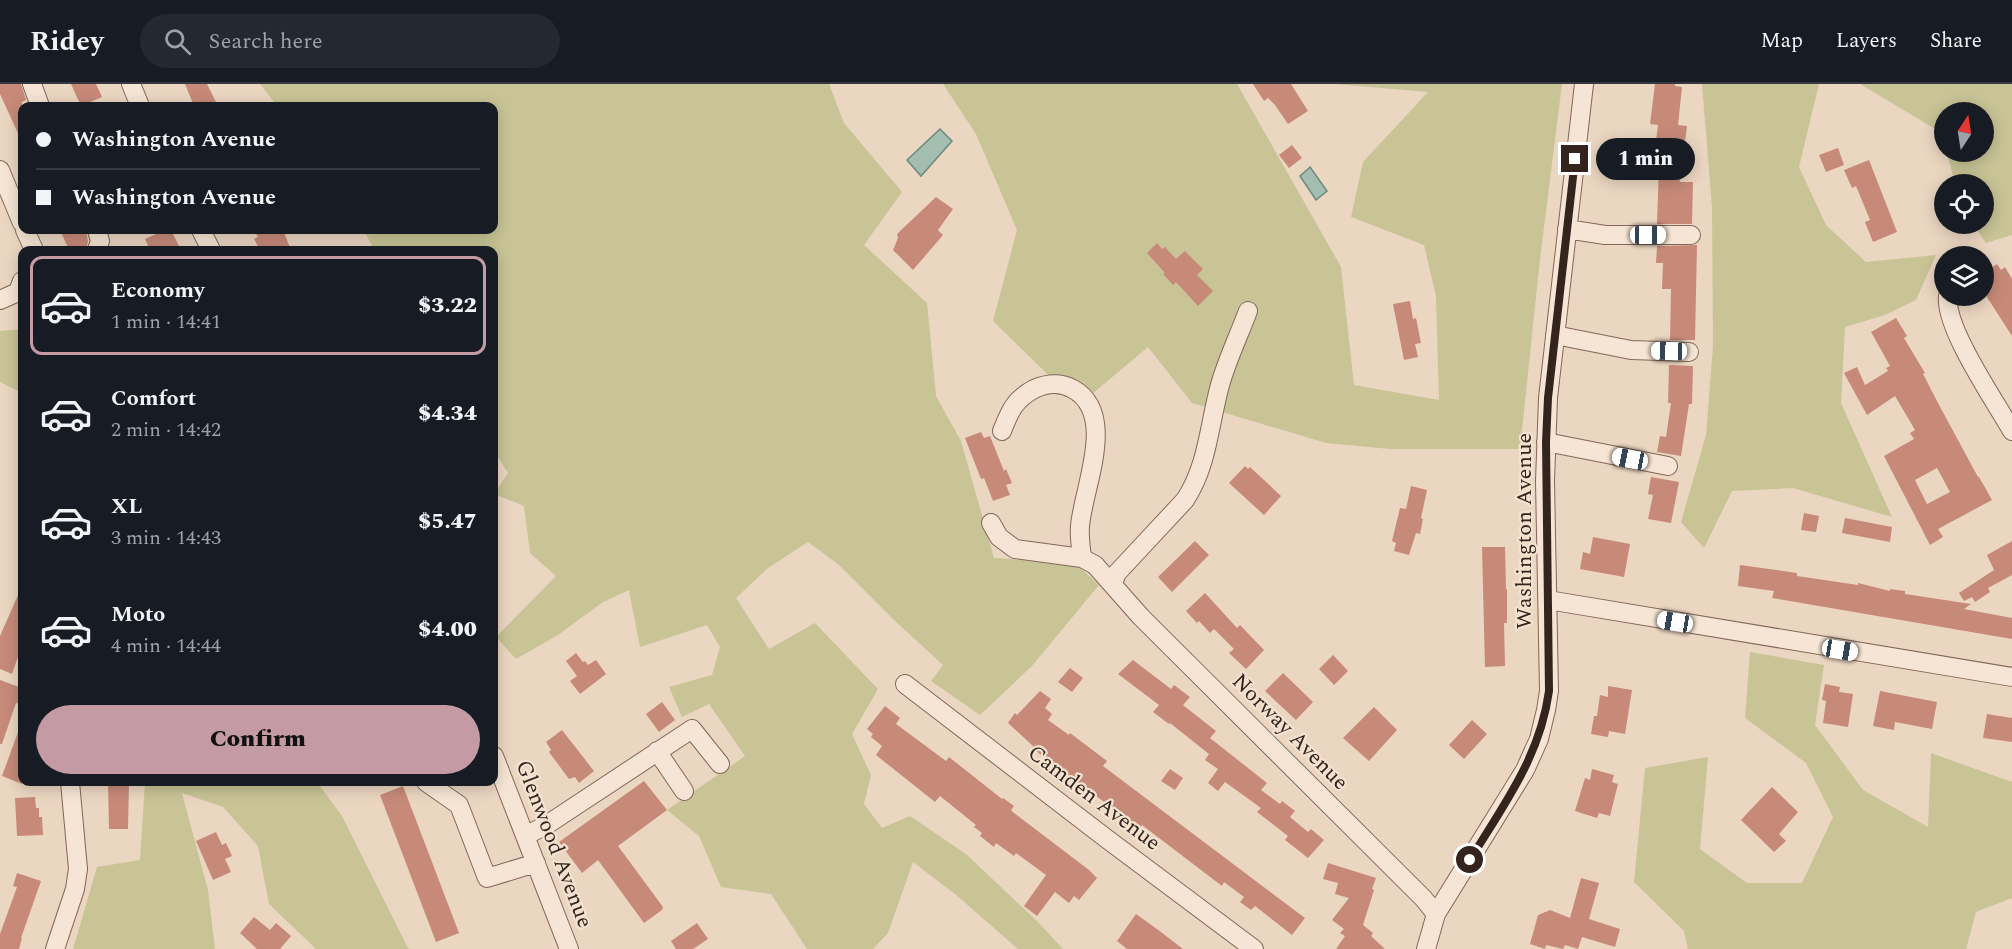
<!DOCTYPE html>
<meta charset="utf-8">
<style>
:root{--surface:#171b24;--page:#242831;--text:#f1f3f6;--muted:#9ea1a6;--line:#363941;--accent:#c49aa5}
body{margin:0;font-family:Spectral,serif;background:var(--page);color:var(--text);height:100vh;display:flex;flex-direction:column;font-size:22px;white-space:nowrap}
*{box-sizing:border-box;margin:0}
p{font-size:20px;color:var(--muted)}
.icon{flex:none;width:33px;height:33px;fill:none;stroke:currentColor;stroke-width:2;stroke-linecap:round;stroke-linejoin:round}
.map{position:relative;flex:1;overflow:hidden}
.panel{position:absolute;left:18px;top:162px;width:480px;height:540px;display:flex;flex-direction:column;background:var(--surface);border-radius:12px;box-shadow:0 3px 15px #0003}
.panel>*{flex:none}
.guide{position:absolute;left:18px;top:18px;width:480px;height:132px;border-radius:12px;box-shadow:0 3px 15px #0003;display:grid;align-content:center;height:132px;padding:0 18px;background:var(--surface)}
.needle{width:39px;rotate:12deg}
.controls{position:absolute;left:1934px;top:18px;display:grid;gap:12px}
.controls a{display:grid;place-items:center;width:60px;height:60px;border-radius:50%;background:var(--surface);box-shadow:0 3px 15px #0003;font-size:30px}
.end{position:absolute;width:27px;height:27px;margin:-14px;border:8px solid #34241d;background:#fff;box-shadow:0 0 0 3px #fff}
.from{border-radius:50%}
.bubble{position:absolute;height:42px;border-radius:21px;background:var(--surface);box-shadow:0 3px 15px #0003;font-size:20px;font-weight:800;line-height:42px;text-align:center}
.car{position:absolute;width:18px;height:36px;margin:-18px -9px;border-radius:8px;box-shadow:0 0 4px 2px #0007;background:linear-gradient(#fff 24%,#345 0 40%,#fff 0 76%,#345 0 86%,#fff 0)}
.guide b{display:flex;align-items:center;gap:21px;height:57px;font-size:22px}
.guide b+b{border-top:2px solid var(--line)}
.guide i{width:15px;height:15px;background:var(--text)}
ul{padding:10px 0 0;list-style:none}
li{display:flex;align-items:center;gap:18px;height:99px;margin:0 12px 9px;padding:0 6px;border:3px solid transparent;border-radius:12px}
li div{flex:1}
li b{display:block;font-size:22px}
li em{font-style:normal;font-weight:800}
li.current{border-color:var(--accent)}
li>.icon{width:54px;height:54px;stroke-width:1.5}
.action{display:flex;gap:12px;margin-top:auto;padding:12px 18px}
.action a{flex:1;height:69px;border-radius:36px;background:var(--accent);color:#111;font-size:24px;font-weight:800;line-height:69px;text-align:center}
header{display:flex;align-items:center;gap:36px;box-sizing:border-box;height:84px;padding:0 30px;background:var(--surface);border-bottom:2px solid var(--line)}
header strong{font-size:28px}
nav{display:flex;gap:33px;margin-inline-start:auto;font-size:21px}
.search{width:420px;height:54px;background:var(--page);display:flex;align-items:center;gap:15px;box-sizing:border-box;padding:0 21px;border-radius:33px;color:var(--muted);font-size:22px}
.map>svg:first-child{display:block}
.green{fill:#c8c496}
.water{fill:#a4bdb1;stroke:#6b8a7d;stroke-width:1.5}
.building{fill:#c78a79;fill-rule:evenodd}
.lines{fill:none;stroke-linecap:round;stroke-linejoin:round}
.minor-casing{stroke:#83675a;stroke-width:20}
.minor{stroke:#f6e5d4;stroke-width:18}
.route{stroke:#34241d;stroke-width:8}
.labels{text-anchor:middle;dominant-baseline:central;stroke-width:4.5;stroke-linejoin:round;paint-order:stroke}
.street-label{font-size:22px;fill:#34241d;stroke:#f3e2d0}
</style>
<header>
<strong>Ridey</strong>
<div class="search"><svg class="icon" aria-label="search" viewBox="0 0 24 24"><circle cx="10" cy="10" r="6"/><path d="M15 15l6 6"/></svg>Search here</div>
<nav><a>Map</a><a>Layers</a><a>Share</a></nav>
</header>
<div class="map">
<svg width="2012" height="865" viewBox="0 0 2012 865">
<rect width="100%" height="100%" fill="#ebd6c1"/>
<!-- green -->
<path class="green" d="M260,0h569l15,39 58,69 -38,53 63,58 9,93 25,45 33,117 82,6 23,21 -68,82 -51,48 -49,-34 12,-16 -48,-44 -56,-56 -31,-23 -40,26 -32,30 33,51 46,-26 63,66 -26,45 19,41 -7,29 18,24 28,-12 56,38 73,69 24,26h-45l-63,-55 -42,-32 -25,71 -15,16h-66l-36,-55 -50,-7 -22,-51 -32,-26 78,-54 -36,-52 -27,13 -13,-30 43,-12 8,-28 -13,-22 -67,22 -11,-57 -26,12 -45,33 -42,24 -20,-22 60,-61 -26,-23 -6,-47 -30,-12 14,-21 -14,-22v-201h-120l-10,-20h130v-124h-217z
M943,0h294l104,183 13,118 85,15 -3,-104 -12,-51 -73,-28 12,-55 65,-70 -93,-8h227l-22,175 -20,190h-130l-64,-6 -134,-40 -44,-56 -69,58 -86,-84 24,-91 -41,-96z
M1702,0h117l-20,83 27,58 40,37 70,-7 -20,45 -31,15 -40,12 -4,76 51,114 -99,-29 -61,3 -28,57 -23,-26 25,-87 7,-89 -1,-138z
M1860,0h152v151l-26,8 -13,-19h10v-40h-28l-8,-32h36v-40h-39v27l-2,-6z
M22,245v64l-22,-11v-51z
M1750,568l74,13 -9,60 48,65 65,37 3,-74 81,29v116l-36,14 -10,37h-278l-4,-18 -50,-49 11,-114 63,-11 -8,92 47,34h55l31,-66 -27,-54 -61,-45z
M145,698h172l25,34 66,132 3,1h-95l-47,-45 -11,-58 -35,-39 -41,-14 26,97 7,59h-142l24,-82 43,-7z"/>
<!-- water -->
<path class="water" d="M940,45l12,12 -31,35 -14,-16z
M1310,83l17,24 -11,9 -16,-24z"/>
<!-- building -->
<path class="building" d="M0,0h21l5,16 -4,2v40l-22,-48z
M71,0h25l6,13 -21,9z
M185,0h22l11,22h-24z
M1253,0h38l17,27 -20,13 -13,-19 -7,-7 -4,3z
M1655,0h20v2l7,1 -4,38 9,1 -7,56h13l-1,42h-35l2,-60h-6l5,-39 -8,-1z
M1292,61l10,13 -13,10 -10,-13z
M1838,64l6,17 -18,7 -7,-17z
M1869,76l28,72 -24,10 -8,-20 5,-2 -14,-34 -4,2 -8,-18z
M936,113l17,12 -15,21 5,5 -30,35 -20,-20 5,-12 -1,-4z
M60,146h26l2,11 -2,9h-17z
M165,146h6l8,16 -10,4h-19l-5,-11z
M254,146h29l8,20h-31l-6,-11 4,-2z
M1157,159l5,6 3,-2 11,12 9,-8 18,18 -6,6 16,16 -15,15 -22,-24 -3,3 -10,-11 2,-1 -18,-20z
M1697,161l-2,95h-25l1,-51h-9l1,-26h-7l1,-17z
M1997,180l4,6 4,-3 7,12v57l-29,-45v-18z
M1410,217l3,18 3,-1 5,25 -6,1 3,13 -14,3 -11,-56z
M1896,234l11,18 -3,2 21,35 -2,1 15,29 40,74h1l13,23 -54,29 5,8 -13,8 -46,-89 30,-17 -4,-6 5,-3 -20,-34 -28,19 -23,-42 13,-6 8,18 23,-14 -2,-3 4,-2 -19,-34zM1937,384l13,24 -23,12 -12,-24z
M1669,281l24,1 -1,38h-3l-8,52 -24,-4 3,-16 6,1 5,-34h-3z
M981,348l3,6 6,-2 14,35 2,-2 6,14 -6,2 4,10 -17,6 -9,-23 -3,1 -16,-41z
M1245,382l3,3 2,-2 31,29 -17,19 -35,-32z
M1651,393l28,5 -8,41 -23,-4 5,-24 -5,-1z
M1411,402l16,4 -6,28 2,1 -3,15 -4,-1 -7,22 -15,-4 2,-8 -4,-2 8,-33 6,1z
M1804,429l15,3 -3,16 -15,-2z
M1845,434l47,9 -2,15 -48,-9z
M1593,453l37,7 -6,33 -44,-8 3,-17 7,2z
M1195,457l14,14 -37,37 -14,-15z
M2012,457v34l-24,13 2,4 -15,10 -3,-5 -8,4 -5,-8 35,-23 -7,-15z
M1482,463h23l1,42h1v34h-3l1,43 -20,1z
M1740,481l57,8v3l61,9v-2l32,8v-2l15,2v3l66,10 -7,5 48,9v21l-240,-41 2,-7 -36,-5z
M22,502v59l-10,29 -12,-5v-33z
M1205,509l32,35 3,-3 24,25 -18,19 -17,-16 5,-4 -20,-20 -4,4 -11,-12 -2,2 -11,-12z
M576,569l7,9 2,-1 3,4 8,-5 10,14 -26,20 -10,-13 7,-5 -11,-15z
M1333,571l15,16 -14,14 -15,-16z
M1133,576l38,29 3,-4 16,12 -7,8 33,26 -6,7 57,45 -6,7 19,14 2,-3 13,10 -5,6 18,15 3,-3 13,11 -16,18 -23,-18 3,-4 -31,-24 4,-4 -36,-26 -7,9 -10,-8 10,-14 -13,-9 4,-6 -39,-31 -1,1 -16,-12 6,-7 -41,-31z
M1070,584l13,10 -11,14 -14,-10z
M1283,589l30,29 -17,18 -31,-29z
M0,596l22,8 -2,16 -4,-1 -14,41h-2z
M1825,600l15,3 -1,5 14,2 -5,33 -25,-4 3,-22 -4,-1z
M1608,602l24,4 -7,44 -16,-3 -1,6 -17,-3 3,-18h3l3,-21 8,2z
M1040,607l11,8 -6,9 7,6 -4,6 21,15 1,-2 37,28 -4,5 202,152 -13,17 -37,-29 -4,4 -11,-8 4,-5 -20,-15 -2,4 -80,-61 -3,3 -107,-80 1,-2 -25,-23 7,-10 2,2z
M1880,607l57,11 -5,27 -37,-7 -1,8 -21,-4z
M662,618l13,18 -16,12 -13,-18z
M885,622l15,12 -4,6 50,37 3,-4 53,42 1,-1 11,8 -3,4 3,3 75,57 8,8 -18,22 -5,-4 -5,7 -14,-11 -18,24 -13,-10 22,-31 -30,-22 -2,3 -18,-13 -2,4 -14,-11 2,-3 -8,-6 2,-2 -36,-29 -5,6 -59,-47 6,-9 -11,-9 2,-3 -6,-5z
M1374,623l23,23 -28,31 -26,-23z
M1987,630l25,4v24l-29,-4z
M1472,636l15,14 -23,25 -15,-14z
M21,640h1v60l-20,-8z
M562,646l32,41 -15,12 -4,-6 -6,2 -20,-27 2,-2 -5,-8z
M1170,685l13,9 -8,12 -14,-9z
M1592,685l22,6 -2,7 6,2 -8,32 -11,-3 -2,5 -22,-7 10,-33 5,2z
M644,697l23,29 -49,36 45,61 -1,3 -18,13 -46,-63 -16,13 -23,-31z
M108,698h21l-1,47h-19z
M403,702l56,147 -23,9 -56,-147z
M1772,703l26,25 -19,22 7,7 -12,11 -33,-32z
M35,713l1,11h3v9h3l1,18 -26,1 -2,-38z
M216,748l6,13 4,-2 6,13 -7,3 6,13 -18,8 -17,-39z
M1328,779l48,15 -4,11 2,1 -11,35 10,8 -2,3 14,13h-49l9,-13 -5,-3 4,-4 -12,-9 17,-22 -14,-4 3,-11 -15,-4z
M17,789l24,8 -20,57h1l-3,11h-19v-15l17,-47 -4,-1z
M1581,794l18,5 -10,36 31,10 -5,18 -33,-10 -4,12 -13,-4 -2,4 -17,-4 -1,4 -15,-5 8,-29 12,-5 20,8z
M1136,830l21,15 26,20h-56l-10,-8z
M254,833l16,13 6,-7 15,13 -11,13h-23l-17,-16z
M697,839l11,16 -15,10h-17l-5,-8z"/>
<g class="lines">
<defs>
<path id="minor" d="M32,0l8,22
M131,0l9,22
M0,86l22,53
M1567,145l38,6h86
M25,146l9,20
M201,146l10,20
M97,166l3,-9 -3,-11
M1948,212c-4,31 47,105 64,135
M0,216l18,-8 4,-11
M1555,251l76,15 58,2
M1002,347c8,-20 12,-31 32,-42 14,-6 26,-7 39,0 45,25 10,99 7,137 -1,11 1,22 2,32
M1546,358l122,24
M991,439l8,14 16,12 67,9 13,7 46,52 282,281 13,16
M1113,499l4,-10 68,-73c23,-35 24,-75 35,-115 7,-25 19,-50 28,-74
M1548,516l464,77
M905,600l202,155 147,110
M657,667l27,40
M494,672l75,193
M426,698l33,23 28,73 49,-15
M525,752l23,-12 144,-95 28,35
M55,865l20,-60 3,-20 -8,-87
M1426,865l10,-35 89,-144 14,-31 7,-29 3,-19 -4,-210 3,-83 36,-314"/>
</defs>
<!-- minor casing -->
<use href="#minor" class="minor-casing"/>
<!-- minor -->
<use href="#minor" class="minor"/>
</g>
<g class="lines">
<!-- route -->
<path class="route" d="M1470,776c34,-56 70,-103 79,-169l-3,-249 2,-44 27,-239"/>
</g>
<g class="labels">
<!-- street labels -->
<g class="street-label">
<text transform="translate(1524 447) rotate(-90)">Washington Avenue</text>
<text transform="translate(1290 648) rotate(45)">Norway Avenue</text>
<text transform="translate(1094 714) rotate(37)">Camden Avenue</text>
<text transform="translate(554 760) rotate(69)">Glenwood Avenue</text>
</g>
</g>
</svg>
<div class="controls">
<a><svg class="needle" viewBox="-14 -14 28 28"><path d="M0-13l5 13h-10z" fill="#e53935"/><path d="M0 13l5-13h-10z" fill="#9ea1a6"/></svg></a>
<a><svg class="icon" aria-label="locate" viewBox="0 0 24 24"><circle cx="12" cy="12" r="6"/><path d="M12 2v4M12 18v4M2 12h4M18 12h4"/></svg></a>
<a><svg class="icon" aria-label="layers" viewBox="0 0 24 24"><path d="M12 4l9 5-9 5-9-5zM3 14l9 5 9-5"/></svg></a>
</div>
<i class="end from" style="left:1470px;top:776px"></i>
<i class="end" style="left:1575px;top:75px"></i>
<div class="bubble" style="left:1596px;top:54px;width:99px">1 min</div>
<i class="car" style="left:1648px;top:151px;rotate:90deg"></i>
<i class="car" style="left:1669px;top:267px;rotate:271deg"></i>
<i class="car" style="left:1630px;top:375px;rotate:281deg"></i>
<i class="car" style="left:1675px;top:538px;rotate:280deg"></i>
<i class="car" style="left:1840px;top:566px;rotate:100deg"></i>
<div class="guide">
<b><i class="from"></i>Washington Avenue</b>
<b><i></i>Washington Avenue</b>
</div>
<section class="panel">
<ul>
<li class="current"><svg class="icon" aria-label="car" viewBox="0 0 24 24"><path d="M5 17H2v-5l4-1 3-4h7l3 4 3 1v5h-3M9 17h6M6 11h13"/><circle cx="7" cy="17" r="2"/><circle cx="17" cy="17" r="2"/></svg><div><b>Economy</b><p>1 min · 14:41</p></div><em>$3.22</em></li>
<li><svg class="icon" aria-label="car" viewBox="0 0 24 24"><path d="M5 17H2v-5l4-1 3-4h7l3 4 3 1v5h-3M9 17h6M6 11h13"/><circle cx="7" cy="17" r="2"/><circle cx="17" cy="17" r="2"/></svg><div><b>Comfort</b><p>2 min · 14:42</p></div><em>$4.34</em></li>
<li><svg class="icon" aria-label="car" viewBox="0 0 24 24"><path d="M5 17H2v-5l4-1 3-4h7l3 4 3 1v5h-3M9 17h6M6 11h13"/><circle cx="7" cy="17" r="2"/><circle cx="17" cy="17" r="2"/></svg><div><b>XL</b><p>3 min · 14:43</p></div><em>$5.47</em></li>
<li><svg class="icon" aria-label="car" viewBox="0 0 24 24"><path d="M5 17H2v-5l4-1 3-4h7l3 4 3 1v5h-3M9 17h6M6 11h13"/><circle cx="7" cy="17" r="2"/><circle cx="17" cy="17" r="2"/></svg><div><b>Moto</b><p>4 min · 14:44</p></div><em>$4.00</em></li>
</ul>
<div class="action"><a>Confirm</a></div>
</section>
</div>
